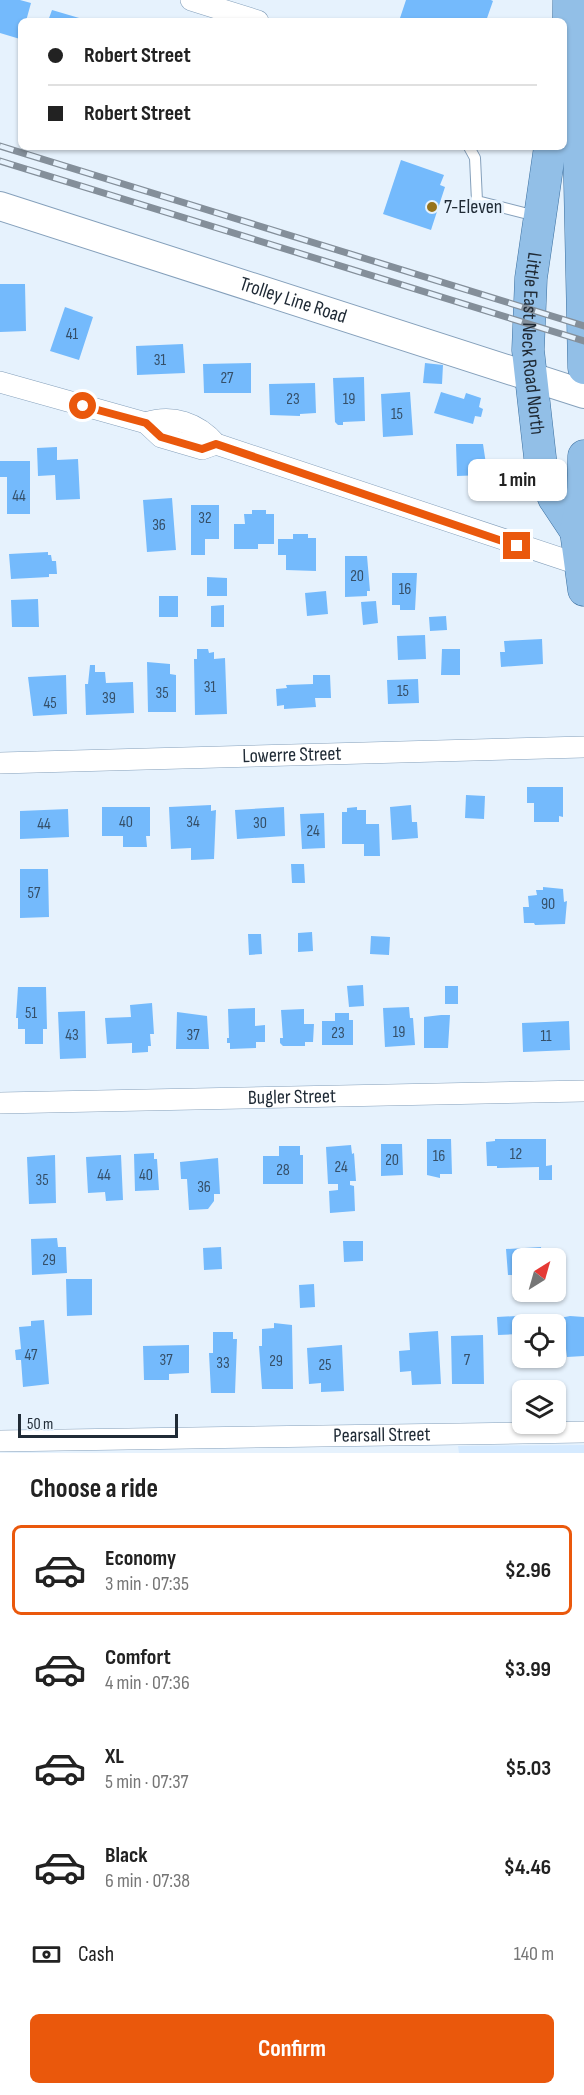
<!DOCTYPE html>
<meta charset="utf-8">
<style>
:root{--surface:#fff;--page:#f2f2f2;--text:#222;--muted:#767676;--line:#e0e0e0;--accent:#ea580c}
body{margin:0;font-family:"Sofia Sans Condensed",sans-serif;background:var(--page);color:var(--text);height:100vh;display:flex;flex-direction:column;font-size:22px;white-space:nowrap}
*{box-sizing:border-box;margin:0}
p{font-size:20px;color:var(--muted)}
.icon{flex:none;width:33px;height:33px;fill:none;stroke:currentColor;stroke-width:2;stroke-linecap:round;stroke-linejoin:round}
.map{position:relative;height:1453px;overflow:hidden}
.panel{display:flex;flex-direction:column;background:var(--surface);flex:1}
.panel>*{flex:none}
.hud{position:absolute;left:18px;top:18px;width:549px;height:132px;border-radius:9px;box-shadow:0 2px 4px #0004;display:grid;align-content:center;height:132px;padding:0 30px;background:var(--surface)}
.needle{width:39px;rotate:37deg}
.controls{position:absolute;left:512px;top:1248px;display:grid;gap:12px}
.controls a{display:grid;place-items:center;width:54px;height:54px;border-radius:9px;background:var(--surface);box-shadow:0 2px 4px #0004;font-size:30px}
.scale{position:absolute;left:18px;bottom:15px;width:160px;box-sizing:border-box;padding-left:6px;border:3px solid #202b36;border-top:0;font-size:16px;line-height:21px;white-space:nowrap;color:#202b36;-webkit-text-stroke:4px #e6f2fd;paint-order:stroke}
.end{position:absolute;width:27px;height:27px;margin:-14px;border:8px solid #ea580c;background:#fff;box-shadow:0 0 0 3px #fff}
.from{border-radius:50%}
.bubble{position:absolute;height:42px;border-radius:9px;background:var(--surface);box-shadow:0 2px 4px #0004;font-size:20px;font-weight:700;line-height:42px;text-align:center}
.hud b{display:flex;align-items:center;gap:21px;height:57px;font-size:22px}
.hud b+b{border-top:2px solid var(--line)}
.hud i{width:15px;height:15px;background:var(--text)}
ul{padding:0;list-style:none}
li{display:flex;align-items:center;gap:18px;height:90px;margin:0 12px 9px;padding:0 18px;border:3px solid transparent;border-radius:9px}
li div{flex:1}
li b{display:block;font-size:22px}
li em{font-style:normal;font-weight:700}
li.active{border-color:var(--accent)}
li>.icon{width:54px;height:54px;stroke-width:1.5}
h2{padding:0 30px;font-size:27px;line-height:72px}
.pay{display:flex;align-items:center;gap:15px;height:66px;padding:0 30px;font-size:22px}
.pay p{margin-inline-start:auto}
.cta{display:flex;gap:12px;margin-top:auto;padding:12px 30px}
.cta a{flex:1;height:69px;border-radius:9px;background:var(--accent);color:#fff;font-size:24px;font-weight:700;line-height:69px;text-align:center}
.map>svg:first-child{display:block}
.built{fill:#d5eaff}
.building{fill:#74bafc}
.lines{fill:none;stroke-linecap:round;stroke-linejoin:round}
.lane-casing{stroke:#85a0bb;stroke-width:12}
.street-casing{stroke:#85a0bb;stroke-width:22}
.secondary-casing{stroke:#85a0bb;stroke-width:30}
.primary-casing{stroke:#3b6f9f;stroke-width:33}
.lane{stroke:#fff;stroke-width:10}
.street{stroke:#fff;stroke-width:21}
.secondary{stroke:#fff;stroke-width:28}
.primary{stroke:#92bfe7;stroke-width:32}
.rail-casing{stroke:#848f9a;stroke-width:7}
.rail{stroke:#e6f2fd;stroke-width:4.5;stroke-dasharray:14;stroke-linecap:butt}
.route{stroke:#ea580c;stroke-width:8}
.poi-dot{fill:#96731c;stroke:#e6f2fd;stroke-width:2}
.labels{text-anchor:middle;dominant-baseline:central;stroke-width:6;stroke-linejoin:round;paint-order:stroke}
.number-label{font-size:16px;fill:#354f68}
.poi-label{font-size:20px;fill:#202b36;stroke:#e6f2fd;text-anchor:start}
.street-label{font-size:20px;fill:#202b36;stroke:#e6f2fd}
</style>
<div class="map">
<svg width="584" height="1453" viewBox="0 0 584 1453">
<rect width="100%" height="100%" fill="#e6f2fd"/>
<!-- built -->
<path class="built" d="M584,1445v8h-125l-1,-7z"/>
<!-- building -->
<path class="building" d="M0,0h20l11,3 -5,18h-5l-1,18 -20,-6z
M406,0h85l2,1 -7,20h-87z
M52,10l34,10v1h-38z
M401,160l43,15 -4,10 5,2 -14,43 -48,-16z
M0,284h25l1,47 -26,1z
M65,307l28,10 -14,43 -29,-9z
M183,344l2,29 -48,2 -1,-29z
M251,363v30h-47l-1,-29z
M425,363l18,2 -1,19 -19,-1z
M364,377l1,44 -22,1v3h-5l-3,-3 -2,-44z
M315,383l1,30 -16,1v2l-30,-1 -1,-31z
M410,392l3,43 -30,2 -2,-43z
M441,392l23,7 2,-6 15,5 -2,9 4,2 -2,8 -6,-1 -2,8 -39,-11z
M456,444h27l3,20h-3l1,11 -27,1z
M57,447v13l21,-1 2,40 -24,1 -1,-25 -17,1 -1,-28z
M0,461h30v53h-23v-37h-7z
M172,498l4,52 -29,2 -4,-52z
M191,505h28v34h-14v16h-14z
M252,510h14v4h8v30h-16v5h-24v-25h11l-1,-10h8z
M293,534h15v4h8v33l-30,-1v-15h-8v-16h15z
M48,552v3h3l1,6h4l1,13h-8v3l-38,2 -2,-25z
M345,556h22l3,35h-3v5l-22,1z
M392,573h25l-2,37h-15v-5h-8z
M207,577l20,1v18h-20z
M326,591l2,23 -21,2 -2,-23z
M159,596h19v21h-19z
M38,599l1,28h-27l-1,-27z
M376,601l2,22 -15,2 -2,-23z
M224,605v22h-13v-21z
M446,616l1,14 -17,1 -1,-14z
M425,635l1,24 -28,1 -1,-24z
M542,639l1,25 -42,3 -1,-15h5l-1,-11z
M197,649h11l1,4 5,-1v7l11,-1 2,56 -32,1 -1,-56h3z
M442,649h18v26h-19z
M147,662l23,2v10l6,1v37h-28z
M90,665h5v7h10l1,11 27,-1 1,31 -48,2 -1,-31h3z
M66,675l1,39 -34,2 -5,-39z
M313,675h17l1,23h-16l1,9 -32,2v-4l-7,1 -1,-17 11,-1 -1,-3 27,-1z
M418,679l1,24 -31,1 -1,-24z
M527,787h36v30l-4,-1v6h-25v-19h-7z
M466,795l19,1 -1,23 -19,-1z
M211,805v6l5,-1 -2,49 -23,1v-12l-20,1 -2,-42z
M411,805l1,17h5l1,16 -26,2 -2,-33z
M102,807h48v29h-4l1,11h-24v-11h-21z
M284,807l1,29 -48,3 -2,-29z
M357,807v3h9v14h13l1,32h-16v-12h-22v-32h5v-4z
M68,809l1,28 -49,2v-28z
M324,813l1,35 -23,1 -2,-35z
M291,864h13l1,19h-13z
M20,869h28l1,48 -29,1z
M543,887l20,2 1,13 3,-1 -2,23 -30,1 -1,-2h-10l-1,-16h6l-1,-11 9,-1 -1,-5h7z
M312,932l1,19 -15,1v-19z
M248,934h13l1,20 -13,1z
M371,936l19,1 -1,18 -19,-1z
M363,985l1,21 -15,1 -2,-21z
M445,986h13v18h-13z
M18,987h28l1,42h-4v15h-18v-15h-7v-11h-2z
M152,1003l2,31h-4l1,12h-3v6l-16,1v-10l-25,1 -2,-26 26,-1 -1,-12z
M409,1007l1,11h3l2,27 -30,2 -2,-39z
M255,1008v18l10,-1v17h-9v6l-26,1v-6h-3v-5h2l-1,-29z
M304,1009v15h10l-1,18h-8v4h-22l-3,-3v-5h3l-2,-28z
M85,1011l1,47 -26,1 -2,-47z
M177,1012l30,4 2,33h-33z
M335,1013h14v7h4v25h-31v-24h13z
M441,1015h9l-2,33h-24v-31z
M569,1021l1,29 -47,2 -1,-29z
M427,1139h24l1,35h-12v4l-13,-3z
M495,1139h51v27l6,-1v15h-13v-13l-42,1v-2h-10l-1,-24 9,-1z
M381,1144h21l1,31 -22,1z
M351,1145l1,9 2,-1 2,28h-6v4l4,1 1,25 -25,2 -1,-22 9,-1v-6h-10l-2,-37z
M279,1146h21v9h3v29h-40v-28h16z
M154,1153v6h3l2,31 -24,1 -1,-37z
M55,1155l1,48 -27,1 -2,-47z
M121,1155l2,45 -17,1 -1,-9 -17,1 -2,-36z
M218,1158l2,36h-6v7l-6,8 -19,1 -2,-31h-6l-1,-17z
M57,1238l1,9h8l1,26 -35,2 -1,-36z
M343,1241h20v20l-19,1z
M221,1247l1,22 -18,1 -1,-22z
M541,1247l1,11h-20v34l-6,1 -1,-18h-7l-2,-26z
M66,1279h26v36l-25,1z
M314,1284l1,23 -15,1 -1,-23z
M517,1316l2,18 -21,1 -1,-18z
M570,1316l14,1v39l-17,1 -1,-8 -11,-2v-15h5v-14z
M44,1320l5,64 -26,3 -2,-27h-5l-1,-10 6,-1 -2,-22 12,-1v-5z
M274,1323l18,2 1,64h-31l-3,-43h3v-17l12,-1z
M438,1331l3,53 -29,1 -1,-14 -11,1 -1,-21 11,-1 -1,-17z
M213,1332h20v7h4l-2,54h-24l-2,-40h4z
M483,1335l1,49h-32l-1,-48z
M189,1345v28l-20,1v6h-25l-1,-34z
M342,1345l2,46 -23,1v-9l-12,1 -2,-36z"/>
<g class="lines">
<defs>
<path id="lane" d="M469,147l6,11 2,43 59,15"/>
<g id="street">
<path d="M191,0l67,21"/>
<path d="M0,382l146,41 15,14 41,12 14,-5"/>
<path d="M146,423c26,-9 52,0 70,21l365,121"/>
<path id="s1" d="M0,763l584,-16"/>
<path id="s2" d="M0,1103l584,-12"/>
<path id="s3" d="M0,1441l584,-9"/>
</g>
<g id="secondary">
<path id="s4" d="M0,206l584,188"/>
</g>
<g id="primary">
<path d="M569,0l-1,111 11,27 5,230"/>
<path id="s5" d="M550,147l-19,131 -3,72 13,116 13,32 22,33"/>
<path d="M584,456l-1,40 -7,35 8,59"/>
</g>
</defs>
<!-- lane casing -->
<use href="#lane" class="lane-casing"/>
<!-- street casing -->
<use href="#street" class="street-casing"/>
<!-- secondary casing -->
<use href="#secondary" class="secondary-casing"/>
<!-- primary casing -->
<use href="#primary" class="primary-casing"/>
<!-- lane -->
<use href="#lane" class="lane"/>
<!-- street -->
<use href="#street" class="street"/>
<!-- secondary -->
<use href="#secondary" class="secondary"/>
<!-- primary -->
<use href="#primary" class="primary"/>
<defs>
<path id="rail" d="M0,146l584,180
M0,161l584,180"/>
</defs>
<!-- rail casing -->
<use href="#rail" class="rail-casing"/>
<!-- rail -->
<use href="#rail" class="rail"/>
</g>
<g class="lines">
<!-- route -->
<path class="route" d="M83,406l63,17 15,14 41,12 14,-5 301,102"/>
</g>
<!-- markers -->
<circle class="poi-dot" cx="432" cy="207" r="6"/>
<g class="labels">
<!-- number labels -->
<g class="number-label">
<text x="72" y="334">41</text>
<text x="160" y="360">31</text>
<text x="227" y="378">27</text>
<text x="293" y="399">23</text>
<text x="349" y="399">19</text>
<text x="397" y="414">15</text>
<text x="19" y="496">44</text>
<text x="205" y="518">32</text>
<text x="159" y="525">36</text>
<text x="357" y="576">20</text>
<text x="405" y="589">16</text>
<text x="210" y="687">31</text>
<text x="403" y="691">15</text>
<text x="162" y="693">35</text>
<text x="109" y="698">39</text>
<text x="50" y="703">45</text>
<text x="126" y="822">40</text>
<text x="193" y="822">34</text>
<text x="260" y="823">30</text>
<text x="44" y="824">44</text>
<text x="313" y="831">24</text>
<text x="34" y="893">57</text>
<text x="548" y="904">90</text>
<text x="31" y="1013">51</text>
<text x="399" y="1032">19</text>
<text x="338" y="1033">23</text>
<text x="72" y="1035">43</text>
<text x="193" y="1035">37</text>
<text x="546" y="1036">11</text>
<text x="516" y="1154">12</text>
<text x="439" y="1156">16</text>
<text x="392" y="1160">20</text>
<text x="341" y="1167">24</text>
<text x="283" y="1170">28</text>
<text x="104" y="1175">44</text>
<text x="146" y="1175">40</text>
<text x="42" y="1180">35</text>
<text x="204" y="1187">36</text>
<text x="49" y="1260">29</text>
<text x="31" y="1355">47</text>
<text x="166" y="1360">37</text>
<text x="467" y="1360">7</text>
<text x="276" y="1361">29</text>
<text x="223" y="1363">33</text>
<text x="325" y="1365">25</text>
</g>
<!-- poi labels -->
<g class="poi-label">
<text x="444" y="207">7-Eleven</text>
</g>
<!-- street labels -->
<g class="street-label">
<text stroke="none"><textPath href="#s4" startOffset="308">Trolley Line Road</textPath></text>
<text stroke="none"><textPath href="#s5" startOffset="198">Little East Neck Road North</textPath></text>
<text stroke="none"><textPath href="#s1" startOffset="292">Lowerre Street</textPath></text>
<text stroke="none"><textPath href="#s2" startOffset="292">Bugler Street</textPath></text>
<text stroke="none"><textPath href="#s3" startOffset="382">Pearsall Street</textPath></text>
</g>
</g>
</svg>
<div class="controls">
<a><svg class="needle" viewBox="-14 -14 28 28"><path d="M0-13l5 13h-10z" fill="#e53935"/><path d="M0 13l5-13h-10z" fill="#767676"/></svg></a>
<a><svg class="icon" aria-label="locate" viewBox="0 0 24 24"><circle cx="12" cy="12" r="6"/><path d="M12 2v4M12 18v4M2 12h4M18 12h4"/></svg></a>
<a><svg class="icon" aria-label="layers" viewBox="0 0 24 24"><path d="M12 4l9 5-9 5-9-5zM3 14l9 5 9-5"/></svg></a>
</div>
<div class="scale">50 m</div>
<i class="end from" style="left:83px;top:406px"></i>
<i class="end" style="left:517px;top:546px"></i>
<div class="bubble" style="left:468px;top:459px;width:99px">1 min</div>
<div class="hud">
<b><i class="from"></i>Robert Street</b>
<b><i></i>Robert Street</b>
</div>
</div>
<section class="panel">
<h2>Choose a ride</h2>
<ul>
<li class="active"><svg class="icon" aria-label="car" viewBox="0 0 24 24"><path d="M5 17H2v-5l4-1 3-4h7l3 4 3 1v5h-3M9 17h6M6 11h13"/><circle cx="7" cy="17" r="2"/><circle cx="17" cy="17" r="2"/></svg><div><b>Economy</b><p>3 min · 07:35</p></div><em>$2.96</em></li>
<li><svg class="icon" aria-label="car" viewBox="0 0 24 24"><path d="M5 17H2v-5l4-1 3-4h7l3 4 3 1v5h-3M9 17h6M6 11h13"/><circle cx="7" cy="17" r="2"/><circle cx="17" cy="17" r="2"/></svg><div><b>Comfort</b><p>4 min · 07:36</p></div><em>$3.99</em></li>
<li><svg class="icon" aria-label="car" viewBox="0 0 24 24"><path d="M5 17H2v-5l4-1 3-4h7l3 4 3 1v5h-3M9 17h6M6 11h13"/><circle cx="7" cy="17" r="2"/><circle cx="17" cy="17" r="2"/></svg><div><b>XL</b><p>5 min · 07:37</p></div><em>$5.03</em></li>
<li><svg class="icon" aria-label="car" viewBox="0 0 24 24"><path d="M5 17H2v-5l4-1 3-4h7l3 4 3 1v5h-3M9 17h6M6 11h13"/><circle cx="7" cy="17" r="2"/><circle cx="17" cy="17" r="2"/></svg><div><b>Black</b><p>6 min · 07:38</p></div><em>$4.46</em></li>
</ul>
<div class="pay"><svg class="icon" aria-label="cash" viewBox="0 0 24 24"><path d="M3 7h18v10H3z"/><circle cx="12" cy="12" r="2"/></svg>Cash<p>140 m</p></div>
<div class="cta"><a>Confirm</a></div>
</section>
